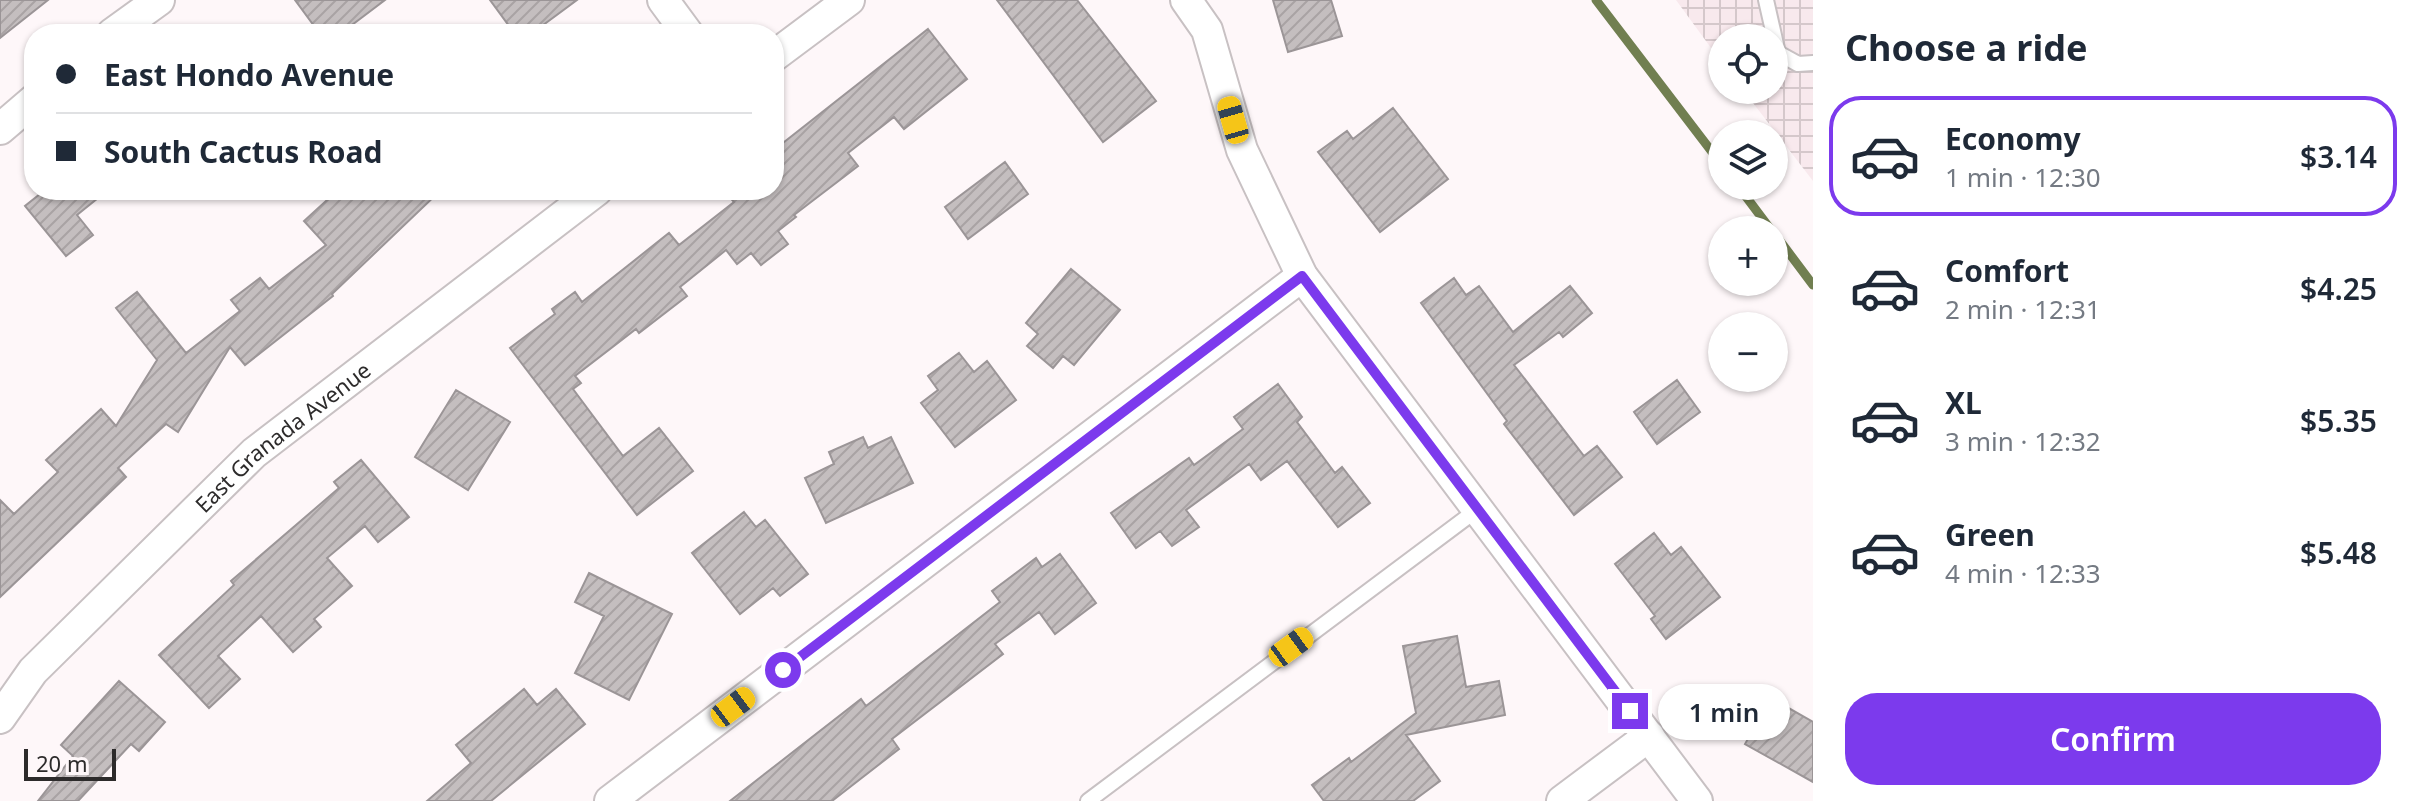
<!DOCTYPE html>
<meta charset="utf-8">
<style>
:root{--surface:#fff;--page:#f2f2f3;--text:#1f2937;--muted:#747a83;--line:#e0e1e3;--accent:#7c3aed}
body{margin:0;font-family:"Noto Sans",sans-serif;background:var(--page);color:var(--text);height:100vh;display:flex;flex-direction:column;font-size:30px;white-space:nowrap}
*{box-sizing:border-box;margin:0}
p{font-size:26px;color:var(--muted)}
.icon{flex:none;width:44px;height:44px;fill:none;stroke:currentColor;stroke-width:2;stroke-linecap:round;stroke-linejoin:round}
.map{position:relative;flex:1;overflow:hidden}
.details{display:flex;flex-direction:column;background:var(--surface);width:600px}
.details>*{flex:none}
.top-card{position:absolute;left:24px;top:24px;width:760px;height:176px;border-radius:32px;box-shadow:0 2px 6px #0004;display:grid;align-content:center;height:176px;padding:0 32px;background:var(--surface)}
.fabs{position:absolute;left:1708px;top:24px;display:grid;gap:16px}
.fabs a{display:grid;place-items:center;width:80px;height:80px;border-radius:50%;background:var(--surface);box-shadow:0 2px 6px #0004;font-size:40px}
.scale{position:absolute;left:24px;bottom:20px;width:92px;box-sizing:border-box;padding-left:8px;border:4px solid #2d2b2b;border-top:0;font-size:22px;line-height:28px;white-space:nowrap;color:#2d2b2b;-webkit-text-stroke:6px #fef7f9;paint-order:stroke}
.end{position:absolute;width:36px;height:36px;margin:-18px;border:10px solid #7c3aed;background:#fff;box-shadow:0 0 0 4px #fff}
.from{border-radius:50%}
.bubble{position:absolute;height:56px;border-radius:28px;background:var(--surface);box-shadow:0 2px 6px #0004;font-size:26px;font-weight:600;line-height:56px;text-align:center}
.car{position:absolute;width:24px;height:48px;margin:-24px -12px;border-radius:10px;box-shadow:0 0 6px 2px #0007;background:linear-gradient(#f5c518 24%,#345 0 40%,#f5c518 0 76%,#345 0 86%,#f5c518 0)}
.top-card b{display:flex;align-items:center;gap:28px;height:76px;font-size:30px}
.top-card b+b{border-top:2px solid var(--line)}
.top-card i{width:20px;height:20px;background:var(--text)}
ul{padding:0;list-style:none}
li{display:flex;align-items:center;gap:24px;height:120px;margin:0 16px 12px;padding:0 16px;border:4px solid transparent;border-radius:32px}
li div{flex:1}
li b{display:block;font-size:30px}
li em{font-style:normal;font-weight:600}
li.current{border-color:var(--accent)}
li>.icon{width:72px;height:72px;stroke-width:1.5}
h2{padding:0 32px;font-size:36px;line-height:96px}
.primary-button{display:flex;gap:16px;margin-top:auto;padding:16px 32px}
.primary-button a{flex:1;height:92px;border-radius:32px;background:var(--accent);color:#fff;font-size:32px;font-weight:600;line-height:92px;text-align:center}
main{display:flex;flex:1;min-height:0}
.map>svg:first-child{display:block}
.industrial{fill:url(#industrial-grid)}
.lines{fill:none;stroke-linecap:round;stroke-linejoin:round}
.stream{stroke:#717f51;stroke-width:9}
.building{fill:url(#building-hatch);stroke:#9b9597;stroke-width:2}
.lane-casing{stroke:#c8c1c3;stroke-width:18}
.street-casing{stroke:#c8c1c3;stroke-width:34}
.lane{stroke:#fff;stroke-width:14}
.street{stroke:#fff;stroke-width:30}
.route{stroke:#7c3aed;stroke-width:10}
.labels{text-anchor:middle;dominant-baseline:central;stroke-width:6;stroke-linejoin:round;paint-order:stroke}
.street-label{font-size:22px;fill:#2d2b2b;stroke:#fef7f9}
</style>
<main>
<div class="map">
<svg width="1813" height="801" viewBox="0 0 1813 801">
<defs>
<pattern id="industrial-grid" width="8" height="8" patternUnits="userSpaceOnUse" patternTransform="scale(2)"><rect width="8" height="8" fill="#f8e9ed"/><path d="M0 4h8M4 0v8" fill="none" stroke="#d5c8cb"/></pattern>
<pattern id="building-hatch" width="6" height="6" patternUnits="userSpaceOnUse" patternTransform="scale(2)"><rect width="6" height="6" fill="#c4bebf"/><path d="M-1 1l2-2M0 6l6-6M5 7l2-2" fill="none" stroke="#a9a3a4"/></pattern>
</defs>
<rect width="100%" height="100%" fill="#fef7f9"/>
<!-- industrial -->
<path class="industrial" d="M1676,0h137v181l-70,-91h31v-52h-52v25z"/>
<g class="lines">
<!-- stream -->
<path class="stream" d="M1596,0l126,165
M1738,186l33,44
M1774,233l39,52"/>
</g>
<!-- building -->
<path class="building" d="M0,0h48l-48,38z
M295,0h90l-45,34h-20z
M490,0h87l-46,34h-16z
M997,0h80l79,101 -53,41z
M1273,0h58l11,36 -54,16z
M928,29l39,50 -63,50 -10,-12 -46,36 10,13 -64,49 2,2 -18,14 10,13 -27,21 -10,-12 -14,11 -11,-14 -46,37 7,9 -48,37 -3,-4 -61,47 6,7 -8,6 50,67 36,-28 34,43 -56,44 -127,-167 45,-34 -3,-5 23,-17 7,10 87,-69 10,12 55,-43 -10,-12h50v-40z
M1393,108l55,71 -68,53 -62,-80 29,-21 6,8z
M1005,162l23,32 -60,45 -23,-32z
M45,190h63l-31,25 16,20 -27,21 -41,-50z
M338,190h103l-109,104 1,2 -88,69 -15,-18 -52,85 -12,-8 -48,44 8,9 -126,120v-97l14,14 44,-42 -12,-12 55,-51 15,17 41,-66 -41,-52 21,-16 49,61 54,-42 -9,-11 29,-22 9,11 57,-44 -22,-24z
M1071,269l49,41 -46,55 -11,-9 -10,12 -26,-22 11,-12 -12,-11z
M1454,278l12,17 13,-9 34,46 57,-46 22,27 -29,24 -4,-5 -45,33 70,91 13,-10 25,31 -48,38 -70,-91 3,-3 -86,-118z
M959,353l15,19 13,-11 29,39 -61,47 -34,-44 17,-13 -10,-14z
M1677,380l23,32 -43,32 -23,-32z
M1278,384l24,33 -5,5 38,51 7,-6 28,36 -32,24 -51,-66 -26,19 -12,-16 -63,46 13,17 -27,19 -12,-15 -24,17 -25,-35 78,-55 5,7 49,-36 -9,-12z
M456,390l54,32 -42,68 -53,-33z
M863,437l5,11 23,-11 22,46 -87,40 -21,-45 29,-14 -5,-12z
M361,460l48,57 -31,25 -13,-16 -38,32 25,28 -38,33 7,8 -28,25 -32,-36 -43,40 22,23 -31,29 -50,-53 75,-70 -3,-4 108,-93 -5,-6z
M744,512l12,15 9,-7 43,54 -28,22 -7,-8 -33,26 -48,-61z
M1654,533l17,22 10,-8 39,50 -54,42 -15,-20 4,-3 -40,-52z
M1060,554l36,49 -41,31 -16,-22 -44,32 8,10 -111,85 7,10 -67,52h-102l131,-102 5,7 134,-104 -8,-11 44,-33 6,9z
M589,573l83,41 -43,86 -54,-27 29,-57 -29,-14z
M1457,636l9,51 33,-6 6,34 -99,20 34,46 -27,20h-89l-12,-16 37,-27 2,4 65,-49 -13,-67z
M119,681l46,41 -26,29 -8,-7 -53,57h-40l35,-45 -12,-11z
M524,689l13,16 19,-16 29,35 -94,77h-64l44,-38 -15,-18z
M1771,698l42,24v60l-68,-38z"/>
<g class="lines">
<defs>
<path id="lane" d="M1766,0l12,53 20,11 15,-1
M1088,801l390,-292"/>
<g id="street">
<path d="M663,0l25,34"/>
<path d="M1186,0l21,30 35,120 60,126 395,525"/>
<path d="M112,34l47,-34"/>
<path d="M774,56l75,-56"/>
<path d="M0,129l34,-29"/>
<path id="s1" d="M0,718l33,-47 221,-218 343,-263"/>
<path d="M610,801l692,-525"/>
<path d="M1562,801l87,-65"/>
</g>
</defs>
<!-- lane casing -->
<use href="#lane" class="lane-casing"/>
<!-- street casing -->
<use href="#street" class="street-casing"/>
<!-- lane -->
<use href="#lane" class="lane"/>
<!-- street -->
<use href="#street" class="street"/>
</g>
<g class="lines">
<!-- route -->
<path class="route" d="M783,670l519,-394 328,435"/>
</g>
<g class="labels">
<!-- street labels -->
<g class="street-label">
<text stroke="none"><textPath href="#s1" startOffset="400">East Granada Avenue</textPath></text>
</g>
</g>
</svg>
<div class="fabs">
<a><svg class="icon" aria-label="locate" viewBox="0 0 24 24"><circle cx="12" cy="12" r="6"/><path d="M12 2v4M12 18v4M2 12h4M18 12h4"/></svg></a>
<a><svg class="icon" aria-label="layers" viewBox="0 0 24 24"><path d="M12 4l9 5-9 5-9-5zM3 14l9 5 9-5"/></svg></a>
<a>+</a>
<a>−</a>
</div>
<div class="scale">20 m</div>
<i class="end from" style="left:783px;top:670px"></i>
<i class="end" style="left:1630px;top:711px"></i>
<div class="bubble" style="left:1658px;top:684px;width:132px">1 min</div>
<i class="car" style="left:1233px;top:120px;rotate:344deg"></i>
<i class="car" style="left:1291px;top:647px;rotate:54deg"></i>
<i class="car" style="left:733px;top:707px;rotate:53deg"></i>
<div class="top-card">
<b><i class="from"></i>East Hondo Avenue</b>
<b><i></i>South Cactus Road</b>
</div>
</div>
<section class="details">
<h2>Choose a ride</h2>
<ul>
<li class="current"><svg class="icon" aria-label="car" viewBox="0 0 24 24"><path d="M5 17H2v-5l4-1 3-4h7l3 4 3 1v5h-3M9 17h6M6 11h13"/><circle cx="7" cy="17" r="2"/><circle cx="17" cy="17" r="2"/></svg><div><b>Economy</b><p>1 min · 12:30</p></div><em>$3.14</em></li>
<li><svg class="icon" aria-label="car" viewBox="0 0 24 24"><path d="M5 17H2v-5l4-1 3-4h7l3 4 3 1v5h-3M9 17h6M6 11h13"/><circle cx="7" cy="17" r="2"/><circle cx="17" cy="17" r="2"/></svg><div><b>Comfort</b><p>2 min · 12:31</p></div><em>$4.25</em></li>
<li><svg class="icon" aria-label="car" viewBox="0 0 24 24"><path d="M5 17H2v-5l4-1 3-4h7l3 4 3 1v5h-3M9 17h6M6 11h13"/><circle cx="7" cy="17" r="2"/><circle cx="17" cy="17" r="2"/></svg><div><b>XL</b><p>3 min · 12:32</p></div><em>$5.35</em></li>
<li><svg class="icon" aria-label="car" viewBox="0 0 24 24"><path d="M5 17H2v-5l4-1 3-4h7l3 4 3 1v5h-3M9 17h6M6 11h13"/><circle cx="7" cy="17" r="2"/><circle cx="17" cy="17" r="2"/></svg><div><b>Green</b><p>4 min · 12:33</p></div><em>$5.48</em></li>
</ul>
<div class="primary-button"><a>Confirm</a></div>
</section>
</main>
